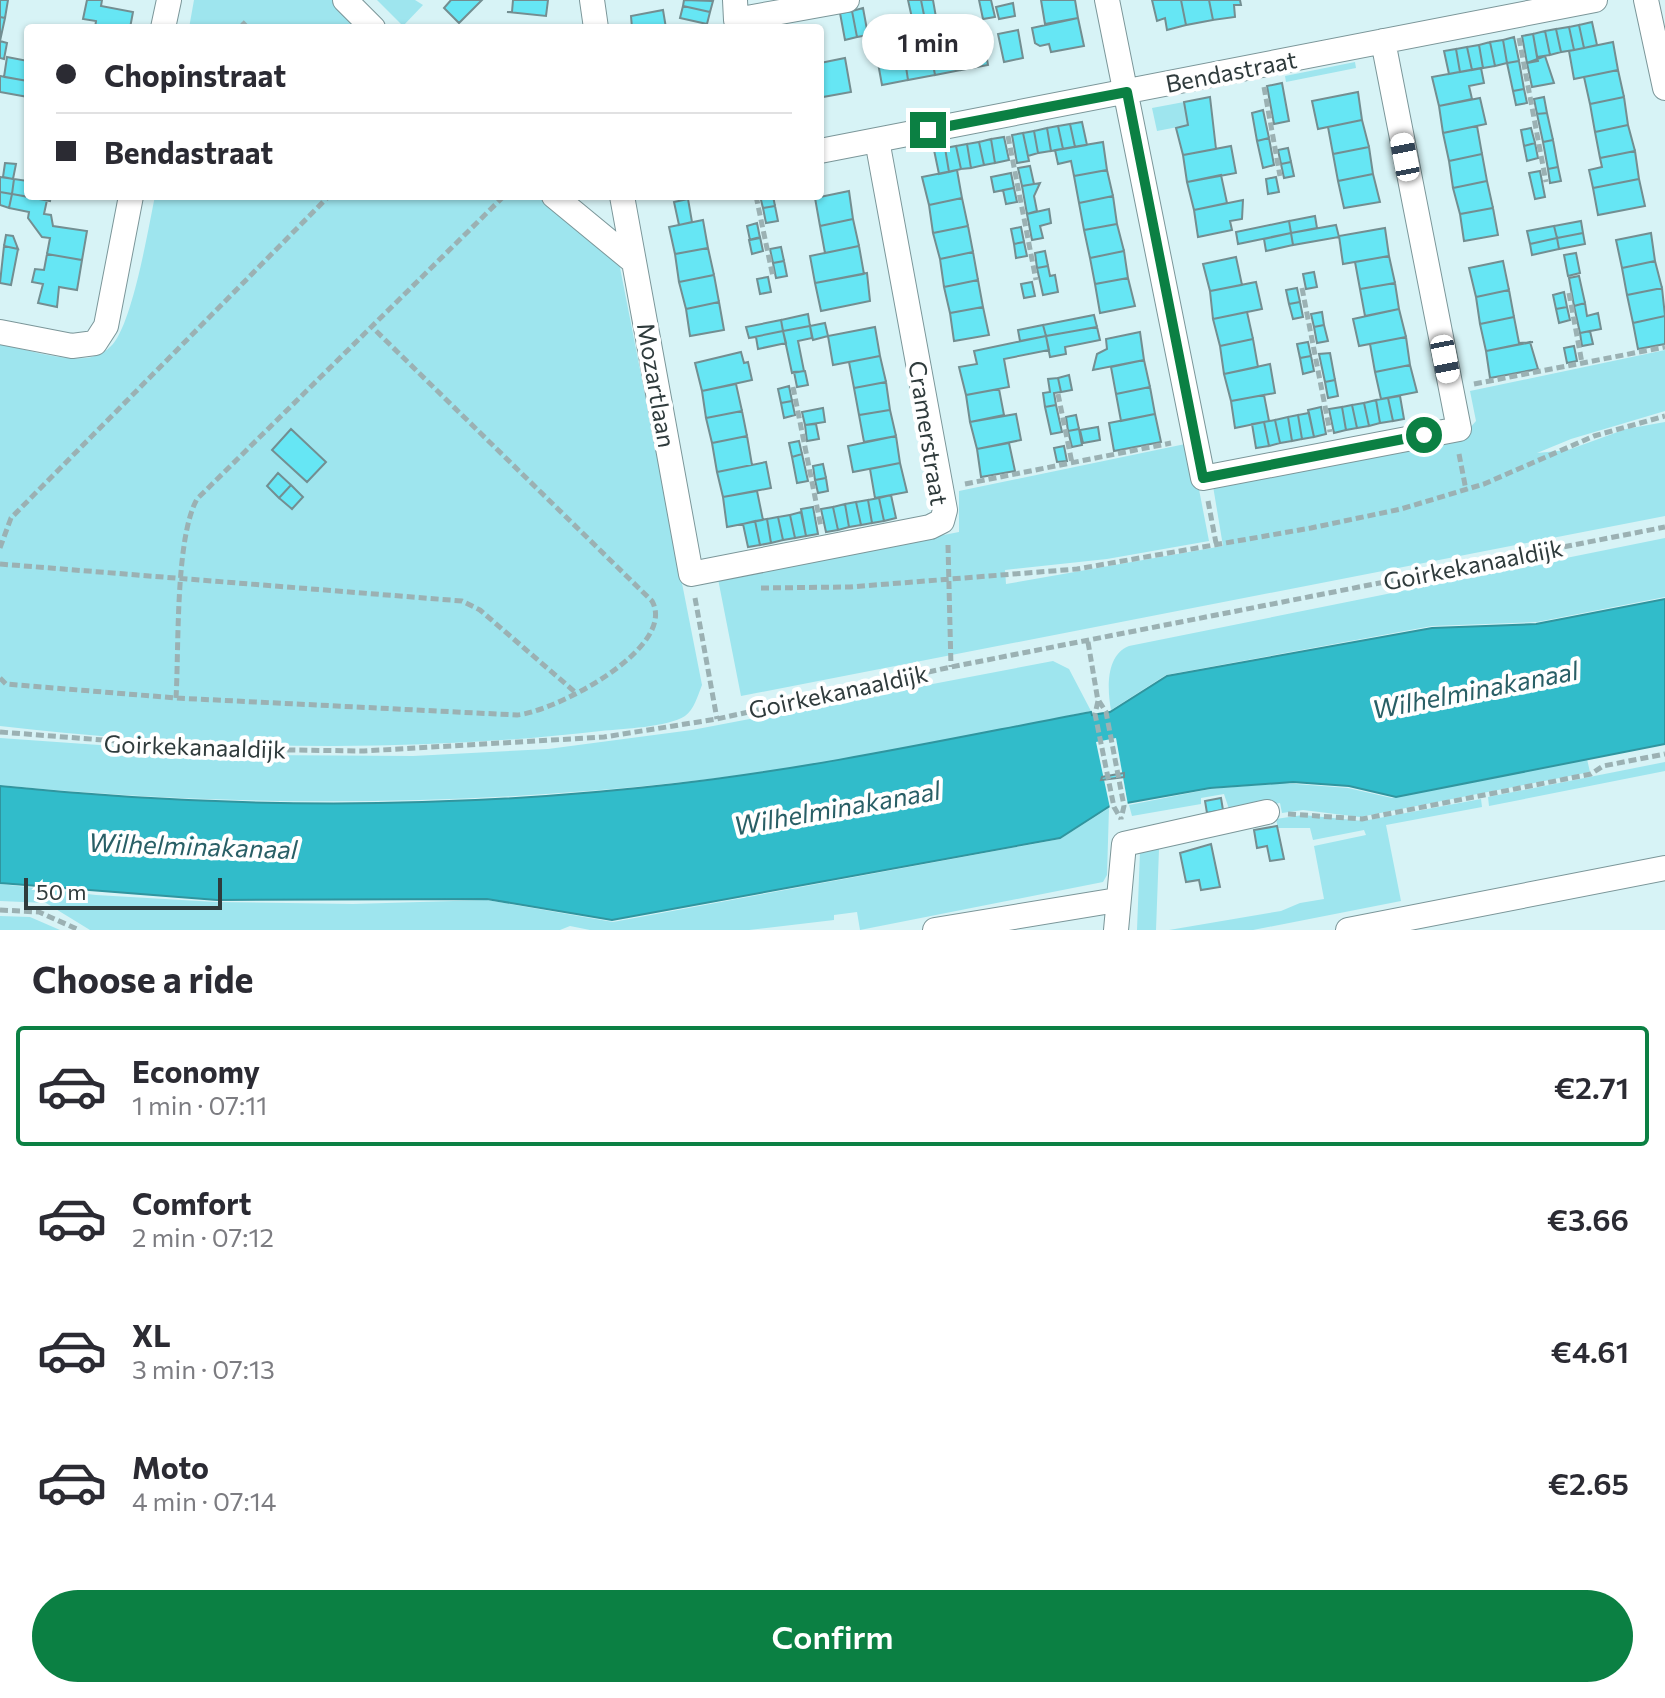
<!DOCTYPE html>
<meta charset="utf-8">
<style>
:root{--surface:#fff;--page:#f2f2f3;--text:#2b2b33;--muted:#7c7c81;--line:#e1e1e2;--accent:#0b8043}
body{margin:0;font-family:Commissioner,sans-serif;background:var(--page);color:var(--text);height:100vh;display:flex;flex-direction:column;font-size:30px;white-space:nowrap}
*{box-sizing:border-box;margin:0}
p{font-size:26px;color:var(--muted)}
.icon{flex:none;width:44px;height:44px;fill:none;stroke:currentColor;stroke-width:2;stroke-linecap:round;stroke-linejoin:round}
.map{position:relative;height:930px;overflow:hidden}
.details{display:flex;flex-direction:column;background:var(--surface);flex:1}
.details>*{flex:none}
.guide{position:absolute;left:24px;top:24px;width:800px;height:176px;border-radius:8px;box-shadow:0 2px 6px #0004;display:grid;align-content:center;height:176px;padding:0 32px;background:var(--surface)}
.scale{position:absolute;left:24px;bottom:20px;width:198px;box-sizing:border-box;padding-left:8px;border:4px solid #2f3b3c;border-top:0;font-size:22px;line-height:28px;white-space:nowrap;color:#2f3b3c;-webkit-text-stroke:6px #fff;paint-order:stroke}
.end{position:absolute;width:36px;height:36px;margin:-18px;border:10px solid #0b8043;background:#fff;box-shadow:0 0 0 4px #fff}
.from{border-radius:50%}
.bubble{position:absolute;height:56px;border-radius:28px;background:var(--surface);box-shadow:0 2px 6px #0004;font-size:26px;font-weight:600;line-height:56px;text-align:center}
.car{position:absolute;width:24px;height:48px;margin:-24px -12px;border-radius:10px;box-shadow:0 0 6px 2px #0007;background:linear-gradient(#fff 24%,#345 0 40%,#fff 0 76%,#345 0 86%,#fff 0)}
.guide b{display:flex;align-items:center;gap:28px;height:76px;font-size:30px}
.guide b+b{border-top:2px solid var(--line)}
.guide i{width:20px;height:20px;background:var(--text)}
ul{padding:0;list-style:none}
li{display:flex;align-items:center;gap:24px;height:120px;margin:0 16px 12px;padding:0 16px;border:4px solid transparent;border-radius:8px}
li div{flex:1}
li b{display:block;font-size:30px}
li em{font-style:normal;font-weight:600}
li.on{border-color:var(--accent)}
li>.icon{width:72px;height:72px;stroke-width:1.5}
h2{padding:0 32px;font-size:36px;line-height:96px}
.primary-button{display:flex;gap:16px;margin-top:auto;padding:16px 32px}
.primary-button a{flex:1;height:92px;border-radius:48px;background:var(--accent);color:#fff;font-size:32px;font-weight:600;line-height:92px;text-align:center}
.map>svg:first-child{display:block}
.green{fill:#9ee5ee}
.water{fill:#31bcca;stroke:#30959f;stroke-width:2}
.pier{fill:#d7f3f6}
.building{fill:#66e6f4;stroke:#738e91;stroke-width:2}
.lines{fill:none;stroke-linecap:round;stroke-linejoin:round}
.street-casing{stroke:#7b9699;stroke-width:26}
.path{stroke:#9bb1b3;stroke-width:5;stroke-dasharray:8 4;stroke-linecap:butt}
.street{stroke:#fff;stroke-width:24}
.route{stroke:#0b8043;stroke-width:10}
.labels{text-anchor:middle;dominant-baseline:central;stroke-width:8;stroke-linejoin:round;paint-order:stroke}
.street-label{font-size:24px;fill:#2f3b3c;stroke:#fff}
.water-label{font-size:26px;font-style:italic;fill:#295f66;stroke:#fff}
</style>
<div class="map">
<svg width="1665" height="930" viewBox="0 0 1665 930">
<rect width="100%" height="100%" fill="#d7f3f6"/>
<!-- green -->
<path class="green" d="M194,0h146l30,28h-181z
M377,0h38l8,5 -20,21z
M1355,62l1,6 -70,14 -1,-6z
M1184,102l4,23 -31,6 -5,-23z
M155,196h390l69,41 88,448c-4,10 -8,25 -17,31 -17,11 -63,13 -84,15 -198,23 -403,18 -601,-5v-382c26,5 59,17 86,14 10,-1 20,-6 27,-14 20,-24 35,-114 42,-148z
M1665,350v61l-94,28 -34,14 31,-3 58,-21 39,-7v94l-924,180 -23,-117 241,-47v-41l231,-48 19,98 -102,18 -102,11 1,14 217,-38 -11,-66 255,-49 9,-10 -6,-30z
M1665,538v59l-128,25 -105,4 -266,49 -55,35c-4,-22 -5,-55 18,-64z
M1053,661l16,8 22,42c-137,29 -277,57 -417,72 -224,24 -451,24 -674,2v-47l241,17 172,1 135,-7 144,-19z
M1587,759l3,13 -230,45 -57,-7 -21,3 -2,-10 -50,9 -6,-18 -23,4v6l-69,12 -3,-11 81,-16 73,-6 65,5 44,10z
M1665,762v9l-176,35 -1,-9z
M1481,799l1,8 -96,18 15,76 -148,29h-84l112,-19 19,-8 24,-4 -10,-53 52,-11 -2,-5 -51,10 -3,-12h-32l-2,-9 27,-4 60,6z
M1109,808l-2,67 -4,7 -243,48 -3,-18 -23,3v5l-85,10h-159l-20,-4 -10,4h-470l-44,-27 -46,-2v-17l96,11 120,7 137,2 134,-4 126,22 447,-83z
M1206,831l2,7 -49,11 -3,81h-19l3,-79z
M0,916l30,1 30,13h-60z"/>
<!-- water -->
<path class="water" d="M1665,599v145l-269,53 -47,-11 -56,-4 -83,6 -100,18 -50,32 -448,82 -125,-21 -270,1 -217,-17v-97c224,23 450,24 675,-2 140,-16 278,-46 416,-72l1,3 18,-3 57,-36 265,-48 104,-4z"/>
<!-- pier -->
<path class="pier" d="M1116,738l12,67 -18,3 -14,-66z"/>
<!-- building -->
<path class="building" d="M0,0h8l-3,18 -5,-1z
M87,0h15l-1,6 32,6 -3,16h-35l1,-7 -13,-2z
M451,0h31l-23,23 -15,-15z
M513,0h35l-2,16 -39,-4h5z
M684,0l29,1 -3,11 -27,-6z
M908,0h13l5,25 -12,2z
M921,0h12l4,23 -11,2z
M979,0h12l4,17 -12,2z
M1041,0h34l3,18 -33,6z
M1152,0h29l5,25 -19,5 -2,-12 -8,3z
M1181,0h28l4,20 -27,5z
M1209,0h31l1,5h-7l1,12 -22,3z
M1013,3l2,13 -16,3 -3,-12z
M683,6l27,6 -3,12 -27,-6z
M863,8l5,27 -11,2 -5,-26z
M663,10l3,18h-34l-1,-12z
M852,11l5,26 -12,3 -5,-27z
M0,17l5,1 -5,23 7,2 -3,16 -4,-1z
M1078,18l6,28 -33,6 -2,-8 -9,2 -5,-3 -3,-15z
M1592,22l5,23 -13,3 -5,-23z
M1579,25l5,23 -10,2 -5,-23z
M1569,27l5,23 -13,2 -5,-23z
M1556,29l5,23 -11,3 -5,-24z
M1018,30l5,28 -19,4 -6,-28z
M982,31l6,34 -27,5 -6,-33z
M1545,31l5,24 -13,2 -4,-23z
M1533,34l5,27 -11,2 -5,-27z
M955,37l6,33 -26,5 -6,-33z
M1514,37l5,24 -12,2 -4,-23z
M1503,40l4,23 -12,3 -5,-24z
M929,42l6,33 -27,5 -5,-33z
M1490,42l5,24 -12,2 -4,-23z
M1613,42l5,28 -44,9 -5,-28z
M1479,45l4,23 -11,2 -5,-23z
M903,47l5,33 -26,5 -6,-33z
M1467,47l5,23 -12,2 -4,-23z
M1456,49l4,23 -11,2 -5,-23z
M1545,56l9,27 -22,4 -5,-24z
M7,57l21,4v20l-24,-4z
M845,58l6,34 -28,5 -3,-34z
M1519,61l5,28 -11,2 -6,-28z
M1481,68l3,15 -15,3 3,13 -33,7 -7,-29z
M1618,70l6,27 -34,7 -6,-27z
M0,76l28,5v16l-28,-5z
M1282,83l7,38 -15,3 -7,-38z
M1524,89l3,14 -11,2 -3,-14z
M1358,92l4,28 -44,9 -6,-28z
M1210,97l6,52 -33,6 -7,-27 12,-3 -4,-23z
M1544,97l3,16 -10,1 -3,-15z
M1624,97l4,28 -33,7 -5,-28z
M1480,98l6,26 -43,9 -4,-27z
M1263,110l6,28 -12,3 -5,-28z
M1547,113l6,27 -10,2 -6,-28z
M1362,120l7,27 -36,7 -5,-27z
M1082,122l5,23 -12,2 -5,-23z
M1070,124l5,23 -12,2 -5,-23z
M1628,125l7,26 -35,7 -5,-26z
M1058,126l5,23 -12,2 -4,-23z
M1477,126l5,28 -33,7 -6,-28z
M1047,128l4,23 -13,2 -4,-22z
M1531,128l4,15 -11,3 -3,-16z
M1034,131l4,22 -10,3 -5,-23z
M1023,133l6,28 -12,2 -5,-28z
M1004,137l5,23 -14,3 -4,-24z
M1269,138l5,27 -11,3 -6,-27z
M991,139l4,24 -11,2 -5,-23z
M1553,140l5,27 -10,2 -5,-27z
M979,142l5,23 -13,3 -4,-24z
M1103,142l4,28 -33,6 -3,-15 -13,3 -3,-14z
M1535,143l3,15 -11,3 -3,-15z
M967,144l4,24 -10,1 -5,-23z
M956,146l5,23 -12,3 -4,-24z
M1231,146l5,27 -49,9 -4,-27z
M1369,147l4,27 -35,7 -5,-27z
M945,148l4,24 -10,2 -5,-24z
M1288,148l3,14 -10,2 -3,-14z
M1635,151l4,28 -46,9 -4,-18 13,-3 -2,-9z
M1482,154l5,27 -34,7 -4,-27z
M1291,162l3,14 -10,2 -3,-14z
M5,163l11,1 -3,15 -10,-2z
M1030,166l4,18 -12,2 -4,-18z
M1558,167l3,14 -11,2 -2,-14z
M957,170l5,28 -33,7 -7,-28z
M1107,170l6,26 -34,7 -5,-27z
M1540,171l5,26 -10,2 -6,-26z
M1011,173l3,15 -20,4 -3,-15z
M1373,174l7,28 -36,6 -6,-27z
M1221,175l6,28 -33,7 -7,-28z
M0,177l14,2 -2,15 -12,-2z
M1276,177l3,15 -11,2 -2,-15z
M14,179l14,2v15h23l-1,5 -38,-7z
M1639,179l6,27 -47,9 -5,-27z
M1487,181l6,27 -33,6 -7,-26z
M1040,183l-6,13 3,15 -10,3 -5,-28z
M1014,188l3,14 -11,2 -3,-14z
M849,191l4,28 -33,7 -5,-28z
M0,192l12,2 -3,14 -9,-3z
M12,194l35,6 -3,14 7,1 2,11 34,5 -5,29 -35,-6 3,-16 -8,-1 -14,-19 1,-6 -20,-4z
M760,196h13l2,10 -12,2z
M1113,196l4,28 -33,6 -5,-27z
M962,198l6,28 -35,7 -4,-28z
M688,199l4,23 -13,3 -5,-23z
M1243,200l-1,19 -12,2 2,9 -34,7 -4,-27z
M775,206l3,15 -12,2 -3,-15z
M1493,208l5,27 -34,6 -4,-27z
M1049,209l2,14 -11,3 3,12 -11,2 -5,-26z
M1315,216l2,12 -26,5 -2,-12z
M853,219l6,27 -34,7 -5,-27z
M703,220l5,28 -33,6 -6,-27z
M1289,221l2,12 -53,11 -2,-12z
M1581,221l2,12 -26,5 -3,-12z
M757,223l3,15 -10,2 -3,-14z
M1117,224l7,27 -34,7 -6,-28z
M1336,225l3,12 -46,8 -2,-12z
M968,226l5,26 -33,7 -7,-26z
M1554,226l3,12 -27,6 -3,-13z
M1021,227l3,15 -10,2 -3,-15z
M1385,228l4,28 -46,8 -4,-28z
M1291,233l2,12 -27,6 -2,-12z
M1583,233l2,11 -26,5 -2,-11z
M1651,233l4,28 -33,7 -6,-28z
M6,235l7,1 5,13 -14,-3z
M760,237l3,14 -11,3 -3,-14z
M1557,238l2,11 -27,6 -2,-11z
M1024,242l3,14 -11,2 -2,-14z
M4,246l14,3 -7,36 -11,-2z
M859,246l5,28 -49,9 -5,-27z
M781,247l3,14 -11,2 -3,-14z
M708,248l6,27 -35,7 -4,-28z
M1045,251l3,15 -11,2 -2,-15z
M1124,251l4,27 -33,6 -5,-26z
M973,252l5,28 -34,7 -4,-28z
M1576,253l4,20 -12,3 -4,-21z
M47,254l35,6 -5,30 -18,-3 -2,20 -19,-4 5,-19 -11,-2 3,-13 9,1z
M1389,256l6,27 -35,6 -5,-27z
M1236,257l6,28 -32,6 -7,-27z
M784,261l3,15 -11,2 -3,-15z
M1503,261l6,29 -33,7 -7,-29z
M1655,261l7,27 -35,7 -5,-27z
M1048,266l2,10 5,-1 3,17 -15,3 -6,-27z
M1314,272l3,15 -11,2 -3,-15z
M867,273l3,28 -49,10 -6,-28z
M714,275l5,27 -33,7 -7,-27z
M1579,276l6,27 -11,3 -5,-28z
M768,277l3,15 -11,2 -3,-15z
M1128,278l7,28 -35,7 -5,-29z
M978,280l5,27 -33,6 -6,-26z
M1032,282l3,14 -11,2 -3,-14z
M1256,282l6,27 -49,10 -3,-28z
M1395,283l4,26 -34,7 -5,-27z
M1297,288l3,14 -11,2 -3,-14z
M1662,288l3,28 -32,7 -6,-28z
M1509,290l5,27 -34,7 -4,-27z
M1564,292l3,15 -11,2 -3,-14z
M719,302l5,28 -34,6 -4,-27z
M1300,302l3,15 -10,2 -4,-15z
M1585,303l2,13 11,-3 3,16 -21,4 -6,-27z
M983,307l6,28 -35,6 -4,-28z
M1567,307l3,13 -11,3 -3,-14z
M1399,309l7,28 -47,9 -6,-27z
M1247,312l6,27 -33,7 -7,-27z
M1322,312l2,13 -10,2 -3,-13z
M808,314l2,12 -27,5 -2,-11z
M1094,315l3,12 -51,9 -3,-11z
M1665,316v28l-27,5 -5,-26z
M1514,317l5,26 14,-1 -47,9 -6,-27z
M781,320l2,11 -34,7 -3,-11z
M825,323l3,13 -15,4 -3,-14z
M1043,325l3,11 -26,5 -2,-11z
M1324,325l4,16 -11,2 -3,-16z
M810,326l2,12 -14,3 6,30 -12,2 -9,-42z
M875,327l5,29 -47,9 -5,-29z
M1097,327l3,13 -35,7 1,7 -16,3 -4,-21z
M783,331l3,12 -28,6 -2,-12 -7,1z
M1590,331l3,13 -11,2 -2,-13z
M1140,332l4,28 -51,10 4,-16 10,-5 -1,-10z
M1046,336l3,14 -45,9 5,28 -43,8 -7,-28 18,-3 -3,-13z
M1406,337l4,28 -35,7 -5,-28z
M1253,339l5,28 -34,7 -4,-28z
M1308,342l3,14 -11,2 -3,-14z
M1530,342l8,27 -48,9 -4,-27z
M1574,346l3,15 -10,2 -3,-15z
M741,352l3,11 4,-1 4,18 -50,11 -7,-28z
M1330,353l5,27 -10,2 -6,-28z
M880,356l6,26 -32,6 -5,-26z
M1311,356l3,15 -11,3 -3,-16z
M1144,360l6,27 -34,7 -5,-27z
M1270,364l5,29 -44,8 -7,-27z
M1410,365l7,27 -36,7 -6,-27z
M805,371l3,14 -11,2 -3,-15z
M1069,375l3,15 -11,2 -3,-14z
M1058,378l3,14 -7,1 2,12 -11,2 -2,-14 7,-1 -2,-13z
M1335,380l3,16 -10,2 -3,-16z
M886,382l4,28 -31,5 -5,-27z
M736,384l6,27 -36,7 -4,-27z
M789,386l3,15 -11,2 -3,-14z
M1150,387l5,27 -34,7 -5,-27z
M999,389l5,26 -34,7 -4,-27z
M1264,395l5,26 -34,7 -4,-27z
M1400,396l4,23 -11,2 -5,-23z
M1388,398l5,23 -13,2 -4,-23z
M1376,400l4,23 -11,3 -5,-23z
M792,401l3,14 -11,3 -3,-15z
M1364,403l5,23 -12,2 -5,-23z
M1056,405l6,27 -11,2 -6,-27z
M1352,405l5,23 -11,2 -4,-23z
M1321,407l5,27 -12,3 -6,-27z
M1342,407l4,23 -12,3 -5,-24z
M823,408l2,14 -20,3 -3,-13z
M890,410l6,26 -32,6 -5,-27z
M742,411l5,25 -35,7 -6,-25z
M1309,413l5,24 -12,2 -4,-24z
M1016,414l5,26 -44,9 -7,-27z
M1155,414l6,28 -47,9 -5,-28z
M1076,415l3,14 -11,2 -2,-14z
M1298,415l4,24 -10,2 -4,-24z
M1288,417l4,24 -12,2 -5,-23z
M1275,420l5,23 -11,3 -5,-24z
M1264,422l5,24 -13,2 -4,-24z
M816,424l3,15 -12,2 -2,-16z
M1098,427l2,13 -17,3 -3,-13z
M291,429l35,33 -19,20 -35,-32z
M1079,429l3,16 -10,2 -4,-16z
M747,436l5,29 -35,7 -5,-29z
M896,436l4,27 -47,9 -5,-26z
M799,441l3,13 -10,3 -3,-14z
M1009,443l6,28 -34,6 -4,-28z
M1064,446l3,15 -10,1 -3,-14z
M802,454l6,27 -11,2 -5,-26z
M766,462l5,26 -48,9 -6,-25z
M900,463l7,29 -32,6 -5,-29z
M823,464l3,14 -11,2 -2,-14z
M278,473l13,12 -12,13 -12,-12z
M826,478l2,13 -10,2 -3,-13z
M291,485l12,12 -11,12 -13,-11z
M757,491l6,29 -36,7 -4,-30z
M891,495l5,23 -12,3 -5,-23z
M879,498l5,23 -12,2 -4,-23z
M868,500l4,23 -11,2 -5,-23z
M856,502l5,23 -12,2 -4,-23z
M845,504l4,23 -11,3 -5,-23z
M813,507l5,27 -12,2 -5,-27z
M833,507l5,23 -12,2 -5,-23z
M801,512l5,24 -11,2 -5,-23z
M790,515l5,23 -12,2 -5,-23z
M778,517l5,23 -12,3 -4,-24z
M767,519l4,24 -11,2 -5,-24z
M755,521l5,24 -12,2 -5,-23z
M1124,773v4l-23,3 1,-3z
M1221,798l2,12 -16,3 -2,-12z
M1277,826l7,33 -14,2 -3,-15 -10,2 -3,-18z
M1211,844l9,43 -19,3 -2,-10 -13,2 -6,-29z"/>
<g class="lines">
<defs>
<path id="street" d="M345,0l28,28
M592,0l4,28
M735,0l1,20 111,-20
M1107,0l96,478 256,-49 -76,-388
M1646,0l19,88
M163,28l6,-28
M820,151l775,-151
M554,196l80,66
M622,196l69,378 239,-47 12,-6 3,-11 -68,-370
M0,332l72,14 23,-3 11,-17 25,-130
M935,930l182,-30
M1116,930l8,-86 143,-32
M1348,930l317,-62"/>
</defs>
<!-- street casing -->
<use href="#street" class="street-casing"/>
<!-- path -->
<path class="path" d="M242,22l6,6
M1519,38l27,144
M1264,87l16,89
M1008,136l28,144
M756,196l17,81
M1302,288l28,144
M1569,293l13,70
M1474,384l191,-37
M793,387l28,140
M1058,394l14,69
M1459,454l7,36
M965,484l206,-41
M1208,501l8,42
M948,545l3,122
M0,548l11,-30 318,-322
M0,564l462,37 18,9 95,82
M761,588l89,-1 227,-18 234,-41 90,-19 83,-25 110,-48 71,-20
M695,598l22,121
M1088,642l10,59 -3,13 19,93 7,12
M0,678l6,6 170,14 341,17c37,-3 161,-67 135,-114l-280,-274
M176,698c3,-49 -1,-159 21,-199l307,-303
M1099,701l7,11 18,94 -3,13
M0,732l219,17 145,2 240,-14 113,-18 234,-52 714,-140
M1288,814l74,5 229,-45 12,-8 62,-12
M0,910l39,2 40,18"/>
<!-- street -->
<use href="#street" class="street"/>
</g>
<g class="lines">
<!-- route -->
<path class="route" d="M928,130l199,-38 76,386 221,-43"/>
</g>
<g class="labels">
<!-- street labels -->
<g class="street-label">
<text transform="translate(1231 71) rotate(-11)">Bendastraat</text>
<text transform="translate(657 385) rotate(80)">Mozartlaan</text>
<text transform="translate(929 433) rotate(81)">Cramerstraat</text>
<text transform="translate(1473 564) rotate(-11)">Goirkekanaaldijk</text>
<text transform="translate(838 691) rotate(-12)">Goirkekanaaldijk</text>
<text transform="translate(195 746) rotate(2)">Goirkekanaaldijk</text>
</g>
<!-- water labels -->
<g class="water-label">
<text transform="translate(1475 689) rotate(-11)">Wilhelminakanaal</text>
<text transform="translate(837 807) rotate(-10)">Wilhelminakanaal</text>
<text transform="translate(193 845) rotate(2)">Wilhelminakanaal</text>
</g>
</g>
</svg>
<div class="scale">50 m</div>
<i class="end from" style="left:1424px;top:435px"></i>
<i class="end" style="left:928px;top:130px"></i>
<div class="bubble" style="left:862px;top:14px;width:132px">1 min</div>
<i class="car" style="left:1405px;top:157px;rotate:349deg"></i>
<i class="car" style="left:1445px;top:359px;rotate:169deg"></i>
<div class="guide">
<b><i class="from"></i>Chopinstraat</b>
<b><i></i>Bendastraat</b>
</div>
</div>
<section class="details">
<h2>Choose a ride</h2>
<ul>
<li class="on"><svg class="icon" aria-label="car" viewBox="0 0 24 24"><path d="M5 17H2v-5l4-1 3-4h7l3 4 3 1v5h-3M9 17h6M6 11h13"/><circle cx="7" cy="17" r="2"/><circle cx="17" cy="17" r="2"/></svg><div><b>Economy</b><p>1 min · 07:11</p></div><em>€2.71</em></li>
<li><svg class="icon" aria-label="car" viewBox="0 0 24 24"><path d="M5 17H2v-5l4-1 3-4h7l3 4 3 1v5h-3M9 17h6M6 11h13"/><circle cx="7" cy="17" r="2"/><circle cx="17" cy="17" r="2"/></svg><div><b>Comfort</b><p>2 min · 07:12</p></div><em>€3.66</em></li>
<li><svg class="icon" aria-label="car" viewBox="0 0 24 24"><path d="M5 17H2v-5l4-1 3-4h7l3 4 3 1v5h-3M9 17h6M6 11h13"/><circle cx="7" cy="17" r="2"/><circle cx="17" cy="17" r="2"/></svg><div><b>XL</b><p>3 min · 07:13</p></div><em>€4.61</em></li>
<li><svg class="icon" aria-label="car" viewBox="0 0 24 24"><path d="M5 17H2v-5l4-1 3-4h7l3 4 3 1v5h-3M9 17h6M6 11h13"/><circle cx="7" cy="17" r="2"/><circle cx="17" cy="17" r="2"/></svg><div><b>Moto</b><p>4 min · 07:14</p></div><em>€2.65</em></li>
</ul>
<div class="primary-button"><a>Confirm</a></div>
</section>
